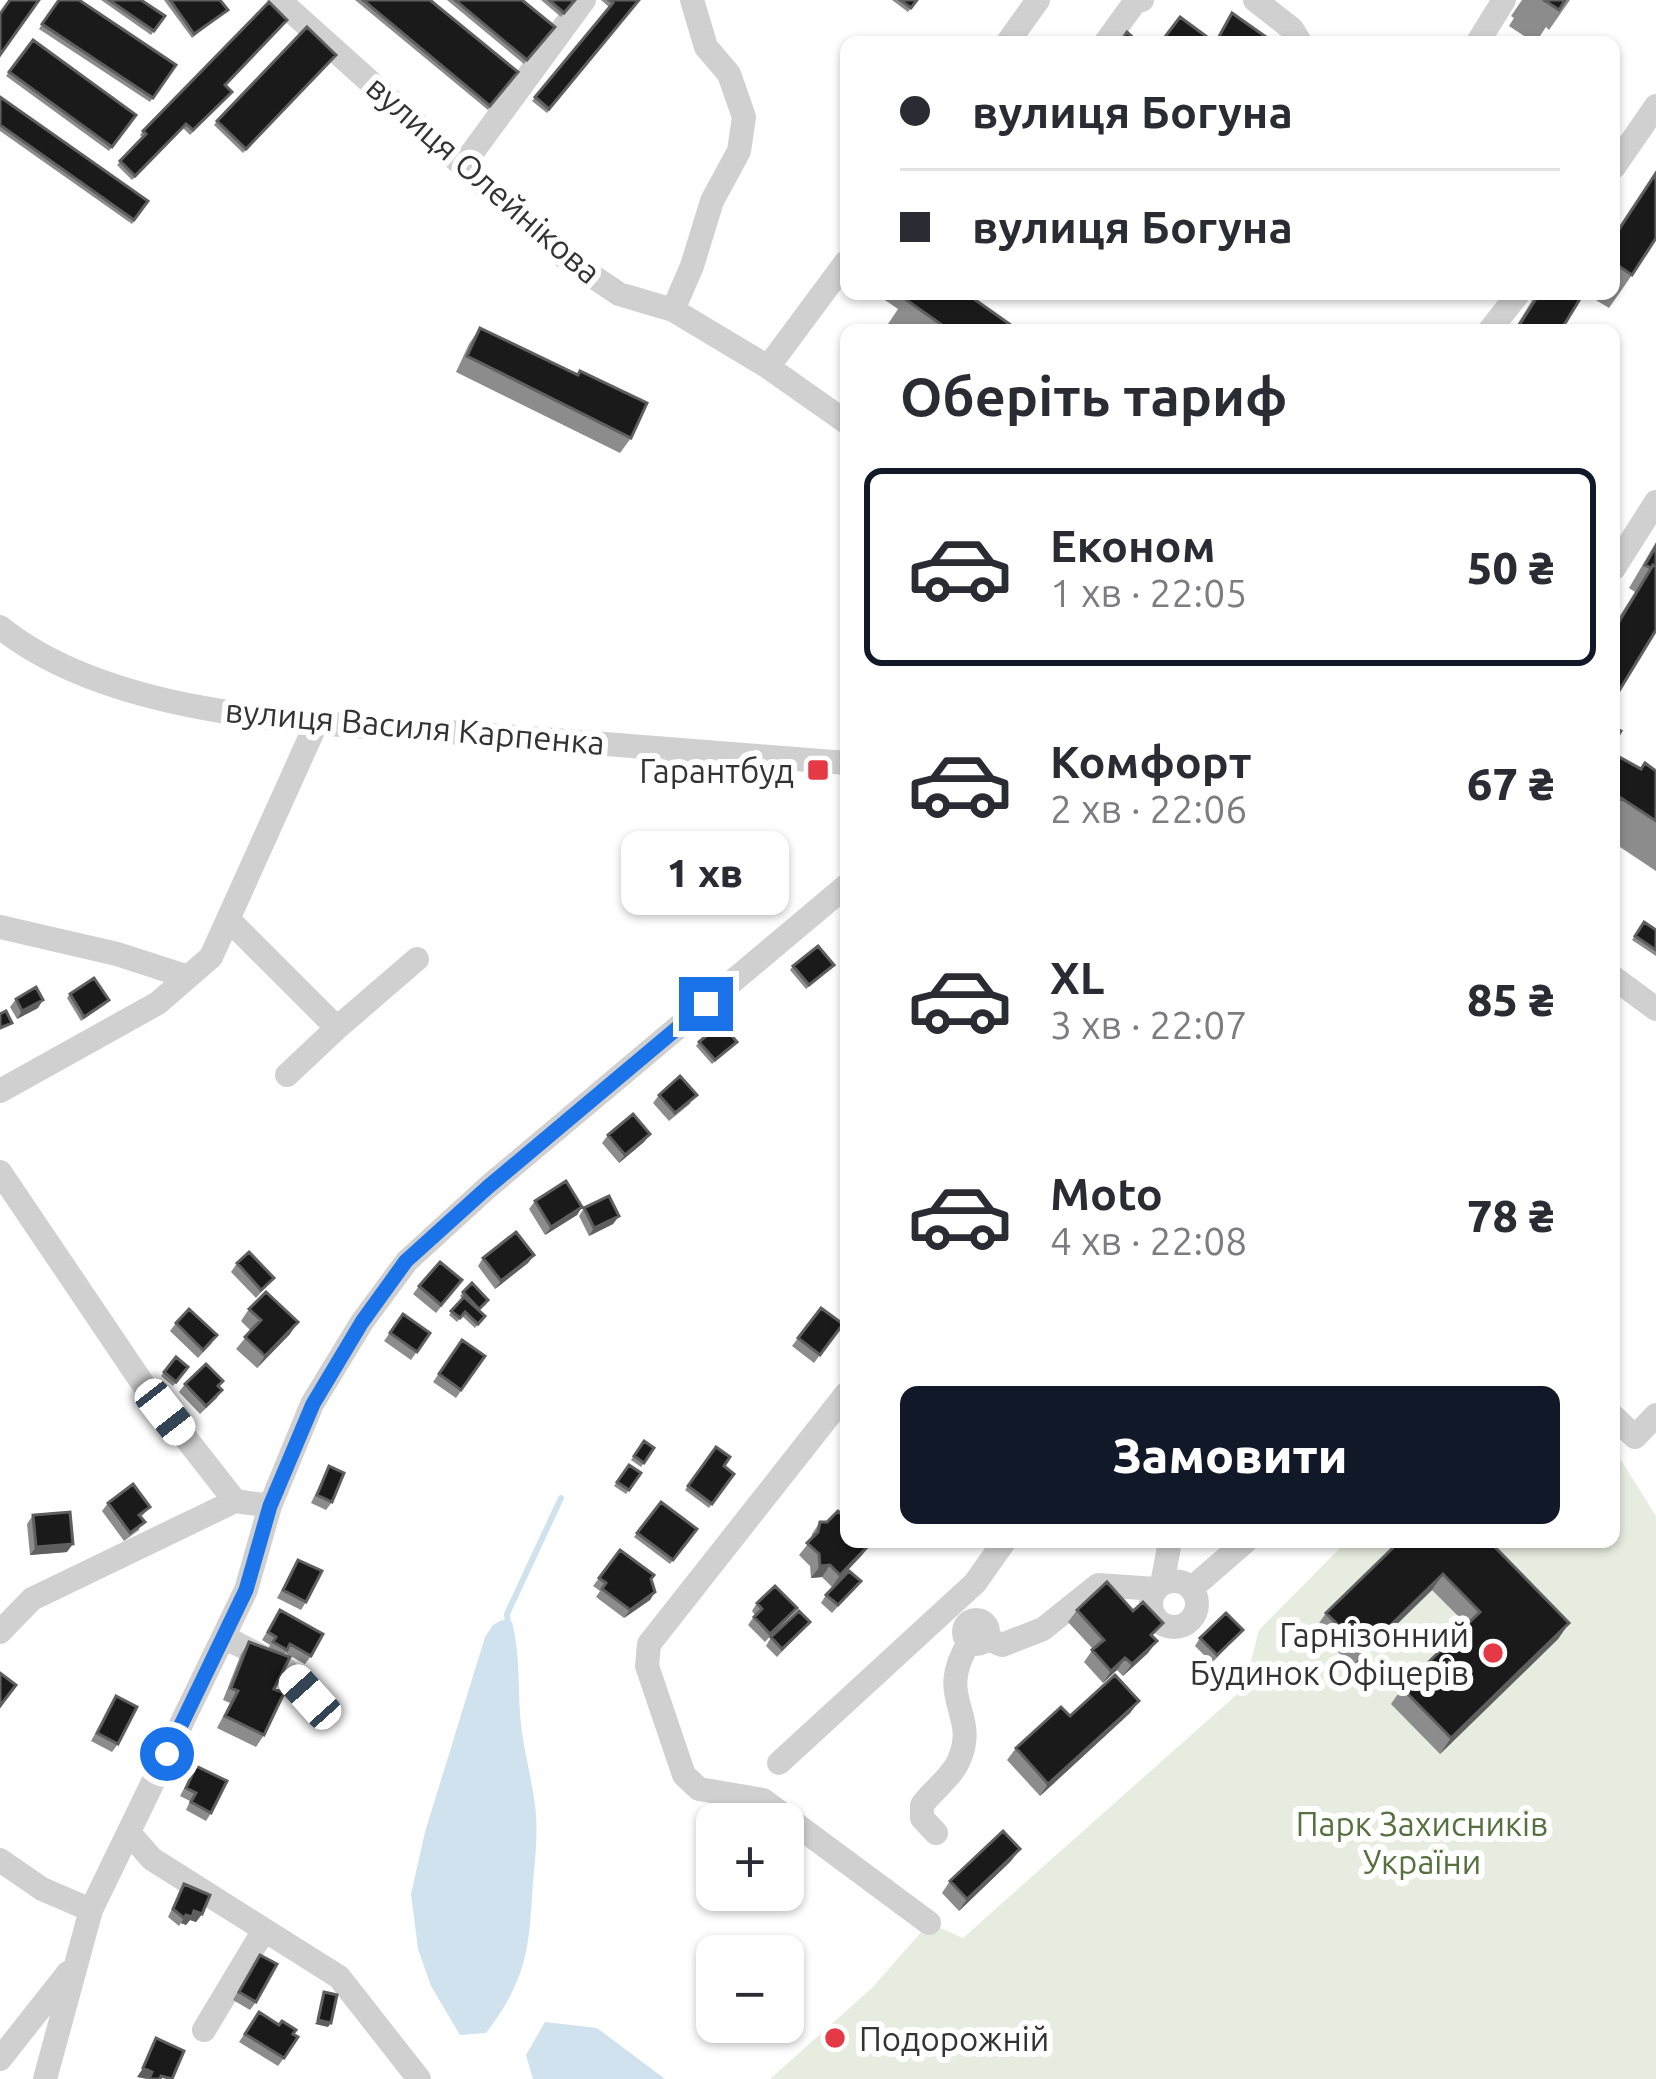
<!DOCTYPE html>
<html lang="uk">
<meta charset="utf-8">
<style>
:root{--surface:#fff;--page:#f7f7f7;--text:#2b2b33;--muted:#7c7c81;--line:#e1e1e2;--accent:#111827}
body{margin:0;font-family:Ubuntu,sans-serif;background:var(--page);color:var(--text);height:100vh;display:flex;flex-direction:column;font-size:45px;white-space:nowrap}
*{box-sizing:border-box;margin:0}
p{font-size:39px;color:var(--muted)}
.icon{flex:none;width:66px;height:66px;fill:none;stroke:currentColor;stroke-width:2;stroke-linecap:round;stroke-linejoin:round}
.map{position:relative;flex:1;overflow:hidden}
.details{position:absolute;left:840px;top:324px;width:780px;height:1224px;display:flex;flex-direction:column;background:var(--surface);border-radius:18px;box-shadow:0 3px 9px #0004}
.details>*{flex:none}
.banner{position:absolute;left:840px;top:36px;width:780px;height:264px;border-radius:18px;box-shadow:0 3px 9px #0004;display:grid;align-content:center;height:264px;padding:0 60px;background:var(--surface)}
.buttons{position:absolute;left:696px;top:1803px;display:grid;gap:24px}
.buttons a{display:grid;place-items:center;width:108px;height:108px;border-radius:18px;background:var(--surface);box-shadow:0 3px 9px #0004;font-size:60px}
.end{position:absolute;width:54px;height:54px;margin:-27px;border:15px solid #1a73e8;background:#fff;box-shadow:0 0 0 6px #fff}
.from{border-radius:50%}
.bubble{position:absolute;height:84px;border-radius:18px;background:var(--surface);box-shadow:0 3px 9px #0004;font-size:39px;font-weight:800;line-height:84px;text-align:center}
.car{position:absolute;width:36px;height:72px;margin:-36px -18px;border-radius:15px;box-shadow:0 0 9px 3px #0007;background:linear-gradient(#fff 24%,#345 0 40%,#fff 0 76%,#345 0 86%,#fff 0)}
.banner b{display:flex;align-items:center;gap:42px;height:114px;font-size:45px}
.banner b+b{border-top:3px solid var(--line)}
.banner i{width:30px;height:30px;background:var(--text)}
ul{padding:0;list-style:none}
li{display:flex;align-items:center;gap:36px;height:198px;margin:0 24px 18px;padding:0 36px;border:6px solid transparent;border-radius:18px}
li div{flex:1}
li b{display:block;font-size:45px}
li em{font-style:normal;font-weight:800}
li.current{border-color:var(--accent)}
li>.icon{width:108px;height:108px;stroke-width:1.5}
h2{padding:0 60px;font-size:54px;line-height:144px}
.button{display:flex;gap:24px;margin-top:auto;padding:24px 60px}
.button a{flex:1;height:138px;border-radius:18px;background:var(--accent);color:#fff;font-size:48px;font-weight:800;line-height:138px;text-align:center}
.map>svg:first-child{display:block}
.green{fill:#e6ecdf}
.water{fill:#cfe2ee}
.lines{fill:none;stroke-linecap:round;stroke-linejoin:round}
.stream{stroke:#cfe2ee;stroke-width:6}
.minor{stroke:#d0d0d0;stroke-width:24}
.wall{fill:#8c8c8c}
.shaded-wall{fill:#5f5f5f}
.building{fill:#1a1a1a;stroke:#5f5f5f;stroke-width:3}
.route{stroke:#1a73e8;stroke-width:15}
.poi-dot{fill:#e63946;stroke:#fff;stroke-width:4.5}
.labels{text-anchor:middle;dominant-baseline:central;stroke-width:12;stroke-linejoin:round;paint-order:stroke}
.street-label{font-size:33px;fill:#333;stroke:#fff}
.poi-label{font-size:33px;fill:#333;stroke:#fff;text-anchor:end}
.park-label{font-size:33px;fill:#56703f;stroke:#fff}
</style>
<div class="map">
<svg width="1656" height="2079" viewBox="0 0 1656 2079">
<rect width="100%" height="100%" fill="#fff"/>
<!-- green -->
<path class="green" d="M1614,1449l42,67v563h-886l103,-92 56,-64 34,15 281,-250 15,-58 87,-88h268z"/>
<!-- water -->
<path class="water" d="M502,1620l10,2c8,31 6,60 8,92 2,30 11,60 15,91 4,31 -1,60 -3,91 -3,59 -9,88 -46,137l-26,2 -29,-49 -13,-37 -7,-55 14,-62 60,-195 8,-12z
M545,2022l52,6 68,51h-132l-7,-24z"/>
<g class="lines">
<!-- stream -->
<path class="stream" d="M508,1626l-1,-12 54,-116"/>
<!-- minor -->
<path class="minor" d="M279,0l288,259 52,35 54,16 95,57 78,55
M1255,0l37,29 8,13
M1008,42l30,-42
M1106,42l29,-40 7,-2
M1478,42l26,-42
M463,165l121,-165
M1614,167l42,-61
M673,310l19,-44 20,-65 27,-50 5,-34 -15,-43 -23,-27 -14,-47
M1490,330l28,-36
M768,367l78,-105
M1614,568l42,-66
M0,627c120,97 343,97 492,108 118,10 236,19 354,28
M228,919l109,109 80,-69
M0,927l117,27 71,23
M1614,978l42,31
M287,1075l50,-47
M0,1091l158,-88 53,-46 106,-235
M0,1172l141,209 94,120 35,5
M846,1394l-197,250 -2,22 37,109 15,14 64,11 166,123
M1614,1417l21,20 21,-22
M1151 1604a23 23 0 1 1 46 0a23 23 0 1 1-46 0Z
M1162,1584l8,-42
M1192,1588l53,-46
M964 1632a12 12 0 1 1 24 0a12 12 0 1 1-24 0Z
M0,1632l32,-33 203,-98
M224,1637l60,31 26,29
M986,1638l16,7 41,-16 55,-44 58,4
M779,1763l196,-180 29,-41
M129,1833l23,26 187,118 80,102
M936,1833l-14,-15v-13c11,-15 30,-28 37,-45 21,-48 -26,-61 11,-119
M0,1860l42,29 49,21
M204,2030l60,-100
M0,2059l68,-86
M45,2079l46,-169 155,-320 24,-84 42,-102 50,-82 45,-61 81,-74 358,-301"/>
</g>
<!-- wall -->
<path class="wall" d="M58,0l118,65 -26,37 -111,-73z
M101,0h40l24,16 -14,19z
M164,0h56l8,10 -36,28z
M355,0h75l88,72 -30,38z
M447,0h75l33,27 -31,37z
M541,0h34l-14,17z
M601,0h39l-93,113 -15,-12 77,-94z
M892,0h25l-9,12z
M1522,0h48l-21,30 -3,-3 -10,15h-3l-24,-16 5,-8 -3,-2z
M33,40l103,75 -27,36 -103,-75z
M336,55l-93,98 -29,-28 3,-4z
M225,85l4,11 -39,39 -7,-7 -51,52 -15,-15 26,-27 -3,-3 3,-4z
M0,97l148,104 -16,23 -132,-93z
M1656,171l-24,104 -23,33 -23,-14h28v-59z
M876,294h91l51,36h-134l14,-21z
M1536,294h47l-22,36h-47z
M480,328l151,110 -11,15 -164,-81 13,-28z
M1656,542v88l-42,68v-73l21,-33 -6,-4z
M1614,754l27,15 15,2v100l-42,-28z
M1644,922l12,8v26l-24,-16z
M834,965l-28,24 -16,-19 3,-4z
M70,994l36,10 -25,17 -14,-23z
M16,999l22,9 -21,11 -7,-12z
M699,1042h38l-25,22 -16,-18z
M659,1095l32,8 -22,18 -16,-18z
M650,1134l-6,8 -25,21 -17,-20 6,-8z
M535,1201l47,6 -5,8 -32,20 -16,-26z
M584,1208l35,8 -6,8 -24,12 -10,-20z
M534,1255l-6,8 -33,26 -17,-23 5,-8z
M237,1263l37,15 -18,20 -25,-26z
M419,1286l37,2 -20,25 -23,-19z
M463,1292l23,12 -8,7 7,5 -10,12 -13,-12 -5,6 -8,-7 14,-16 -3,-3z
M821,1308l22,16 -29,39 -22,-17z
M249,1309l41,25 -33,34 -21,-19 15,-18 -10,-10z
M403,1314l27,19 -19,27 -27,-19z
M176,1323l36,20 -14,15 -28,-27z
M462,1340l23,16 -29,42 -23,-16z
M176,1357l12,10 -15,19 -12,-10z
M185,1384l34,3 -2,11 -17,16 -21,-22z
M644,1441l10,7 -13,19 -10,-7z
M716,1447l8,19 10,8 -25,34 -24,-18z
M629,1465l12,8 -15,21 -12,-8z
M329,1466l3,36 -6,8 -15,-7z
M661,1502l36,27 -27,35 -36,-27z
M108,1503l42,4 -9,10 -2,13 -15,11 -22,-30z
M33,1515l34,37 -37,3 -3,-31z
M820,1522l51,21 -9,12 -30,32 -10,-10 -11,1 -1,-12 -11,-11 12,-15 1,-6z
M1399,1542l170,81 -11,16 -118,115 -49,-50 11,-16 65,-63 -35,-35 -79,77 -38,-38 11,-16z
M620,1550l35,42 -5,8 -26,18 -28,-21 4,-6 -7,-5z
M298,1560l8,42 -5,8 -24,-12z
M861,1581l-29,32 -11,-10 5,-8z
M757,1603l40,5 -32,34 -17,-17 7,-10 -3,-4z
M280,1610l31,46 -6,8 -20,-11 -2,2 -19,80 -8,12 -39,-19 13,-25 -7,-3 18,-46 8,-12 19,7 2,-4 -8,-5z
M1077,1610l76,27 -5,16 -25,23 -6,-6 -14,13 -19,-21 9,-13 -25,-27z
M810,1622l-33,35 -11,-11 5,-9z
M1243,1630l-31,33 -17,-17 5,-8z
M116,1696l2,48 -6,8 -21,-11z
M1139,1701l-9,12 -90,83 -33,-36 9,-12 54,-32z
M196,1766l15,47 -5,8 -20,-11 4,-9 -10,-5z
M1011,1861l-52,50 -17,-18 8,-12z
M184,1884l18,30 -6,8 -6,-2 -4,5 -5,-2 -2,3 -11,-9z
M254,1963l2,39 -6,8 -17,-10z
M259,2012l25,46 -6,8 -39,-24z"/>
<!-- shaded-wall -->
<path class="shaded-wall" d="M43,1000l-5,8 -21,11 5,-8z
M650,1134l-6,8 -25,21 6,-8z
M582,1207l-5,8 -32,20 6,-8z
M619,1216l-6,8 -24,12 5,-8z
M534,1255l-6,8 -33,26 6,-8z
M298,1322l-8,12 -33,34 8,-12z
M871,1543l-9,12 -30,32 8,-12z
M73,1544l-6,8 -37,3 6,-8z
M830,1565l-8,12 -11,1 9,-12z
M1443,1574l-11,16 -79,77 11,-16z
M655,1592l-5,8 -26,18 6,-8z
M1569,1623l-11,16 -118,115 11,-16z
M1157,1641l-9,12 -25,23 9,-12z
M1125,1658l-8,12 -14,13 8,-12z
M1139,1701l-9,12 -90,83 8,-12z
M1020,1849l-9,12 -52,50 8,-12z
M194,1911l8,3 -6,8 -6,-2 -4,5 -5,-2 5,-8z
M318,2020l13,3 -3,4 -13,-3z
M143,2068l9,4 -5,7 -10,-2z"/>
<!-- building -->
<path class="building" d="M10,0h29l-39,55v-41z
M59,0h20l97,65 -23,33 -111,-74z
M109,0h32l24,16 -11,15z
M170,0h50l8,10 -34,24z
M363,0h67l88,72 -28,34z
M455,0h67l33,27 -28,33z
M549,0h26l-11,13z
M609,0h30l-90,109 -14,-12 78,-94z
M900,0h17l-6,8z
M1544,0h21l-6,10z
M269,2l18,18 -62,65 7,7 -39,38 -7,-6 -51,52 -15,-15 26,-27 -3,-3z
M1232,13l34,24 -3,5h-47z
M1180,17l34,25h-53z
M307,27l29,28 -90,94 -29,-28z
M1127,32l11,10h-18z
M33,40l103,75 -24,32 -103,-75z
M0,97l148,104 -14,19 -134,-95z
M1656,173v65l-24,37 -18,-12v-26z
M909,294h58l51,36h-69l-44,-31z
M1539,294h44l-22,36h-45z
M480,328l98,47 2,-4 67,32 -16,35 -164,-82z
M1656,546v21l-3,-2 -2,3 -6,-3z
M1653,565l3,2v63l-37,61 -5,-3v-58z
M1614,727l7,4 -7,11z
M1614,754l27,15 4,-6 11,8v50l-35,-23 -7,10z
M1644,922l12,8v20l-21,-14z
M818,946l16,19 -25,20 -16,-19z
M94,978l15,22 -25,17 -14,-23z
M36,987l7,13 -21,11 -6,-12z
M6,1011l6,12 -12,5v-14z
M721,1023l16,19 -22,18 -16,-18z
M680,1076l17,19 -22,18 -16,-18z
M633,1114l17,20 -25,21 -17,-20z
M566,1181l16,26 -31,20 -16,-26z
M609,1196l10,20 -25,12 -10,-20z
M516,1232l18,23 -33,26 -18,-23z
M249,1252l25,26 -13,12 -24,-27z
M440,1262l22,18 -21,25 -22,-19z
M472,1283l16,17 -9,9 -16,-17z
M266,1292l32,30 -33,34 -20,-19 16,-17 -12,-11z
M464,1297l21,19 -7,8 -13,-12 -5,6 -9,-7z
M821,1308l22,16 -23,31 -22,-17z
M189,1309l28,26 -14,15 -27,-27z
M403,1314l27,19 -13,19 -27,-19z
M462,1340l23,16 -24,34 -22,-16z
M176,1357l12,10 -12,15 -12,-10z
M206,1364l17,17 -5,5 4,4 -16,16 -21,-22z
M644,1441l10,7 -10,15 -10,-7z
M716,1447l14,10 -6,9 10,8 -22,30 -24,-18z
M629,1465l12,8 -12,17 -12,-8z
M329,1466l15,7 -12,29 -15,-7z
M133,1484l17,23 -11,8 6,7 -15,11 -22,-30z
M661,1502l36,27 -24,31 -36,-27z
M838,1511l8,8v23l25,1 -31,32 -10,-10 -10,1 -1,-12 -12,-11 11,-11 2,-10h7z
M70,1512l3,32 -37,3 -3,-32z
M1399,1542h91l79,81 -118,115 -49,-50 78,-76 -37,-38 -79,77 -38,-38z
M620,1550l34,25 -3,4 4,13 -25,18 -28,-21 4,-6 -7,-5z
M298,1560l24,11 -16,31 -23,-12z
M849,1571l12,10 -23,24 -12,-10z
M1107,1582l26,29 10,-9 20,21 -12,12 6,6 -25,23 -7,-6 -14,13 -19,-21 12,-10 -27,-30z
M775,1586l22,22 -27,26 -16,-17 8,-8 -5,-6z
M280,1610l43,24 -12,22 -21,-12 -3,6 -14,-8 3,-5 -8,-5z
M799,1611l11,11 -28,27 -11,-12z
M1226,1613l17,17 -26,25 -17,-17z
M249,1642l41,15 -16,32 10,4 -20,42 -39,-19 13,-25 -7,-3z
M0,1673l16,12 -16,21z
M1115,1675l24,26 -91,83 -32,-36 45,-41 9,9z
M116,1696l21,11 -19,37 -21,-11z
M196,1766l31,15 -16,32 -20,-11 5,-9 -10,-5z
M1003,1831l17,18 -53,50 -17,-18z
M184,1884l26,11 -8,19 -8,-3 -2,6 -6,-2 -2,3 -11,-9z
M260,1955l17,9 -21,38 -17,-10z
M324,1992l13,3 -6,28 -13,-3z
M259,2012l20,13 3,-4 14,9 -3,4 5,3 -14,21 -39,-24z
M156,2038l28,13 -12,28 -11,-3 -1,3h-11l3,-7 -9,-4z"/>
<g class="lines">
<!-- route -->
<path class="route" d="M167,1754l79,-164 24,-84 43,-102 49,-82 44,-61 82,-74 218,-183"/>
</g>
<!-- markers -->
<g class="poi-dot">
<rect x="806" y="758" width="24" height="24" rx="6"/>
<circle cx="1493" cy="1653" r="12"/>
<circle cx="835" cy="2038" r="12"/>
</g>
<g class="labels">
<!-- street labels -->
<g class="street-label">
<text transform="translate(484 179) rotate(41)">вулиця Олейнікова</text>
<text transform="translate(415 726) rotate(5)">вулиця Василя Карпенка</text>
</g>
<!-- poi labels -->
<g class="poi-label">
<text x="794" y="770">Гарантбуд</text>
<text x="1469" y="1634">Гарнізонний<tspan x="1469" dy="38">Будинок Офіцерів</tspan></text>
<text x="859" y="2038" text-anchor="start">Подорожнiй</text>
</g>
<!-- park labels -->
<g class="park-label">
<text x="1422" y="1823">Парк Захисників<tspan x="1422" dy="38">України</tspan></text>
</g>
</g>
</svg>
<div class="buttons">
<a>+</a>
<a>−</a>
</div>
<i class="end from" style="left:167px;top:1754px"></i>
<i class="end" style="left:706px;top:1004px"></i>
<div class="bubble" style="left:621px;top:831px;width:168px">1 хв</div>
<i class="car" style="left:165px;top:1412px;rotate:142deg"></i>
<i class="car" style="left:310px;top:1697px;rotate:318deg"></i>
<div class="banner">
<b><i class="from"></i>вулиця Богуна</b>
<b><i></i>вулиця Богуна</b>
</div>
<section class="details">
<h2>Оберіть тариф</h2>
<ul>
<li class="current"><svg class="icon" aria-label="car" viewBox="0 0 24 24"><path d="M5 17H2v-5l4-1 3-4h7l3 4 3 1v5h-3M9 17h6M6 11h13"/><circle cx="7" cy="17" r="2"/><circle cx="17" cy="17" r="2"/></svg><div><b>Економ</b><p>1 хв · 22:05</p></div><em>50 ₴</em></li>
<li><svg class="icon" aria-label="car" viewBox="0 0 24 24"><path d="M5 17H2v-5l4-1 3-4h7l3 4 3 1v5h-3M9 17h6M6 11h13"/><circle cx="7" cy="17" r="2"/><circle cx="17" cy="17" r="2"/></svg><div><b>Комфорт</b><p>2 хв · 22:06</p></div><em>67 ₴</em></li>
<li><svg class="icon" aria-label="car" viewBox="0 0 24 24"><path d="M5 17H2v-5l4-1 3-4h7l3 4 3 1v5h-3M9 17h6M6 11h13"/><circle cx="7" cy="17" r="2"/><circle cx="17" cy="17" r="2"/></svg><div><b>XL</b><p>3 хв · 22:07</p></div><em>85 ₴</em></li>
<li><svg class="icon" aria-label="car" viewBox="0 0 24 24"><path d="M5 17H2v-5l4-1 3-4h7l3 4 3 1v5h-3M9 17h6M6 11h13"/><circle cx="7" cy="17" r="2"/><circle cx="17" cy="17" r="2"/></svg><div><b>Moto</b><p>4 хв · 22:08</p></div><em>78 ₴</em></li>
</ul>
<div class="button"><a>Замовити</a></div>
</section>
</div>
